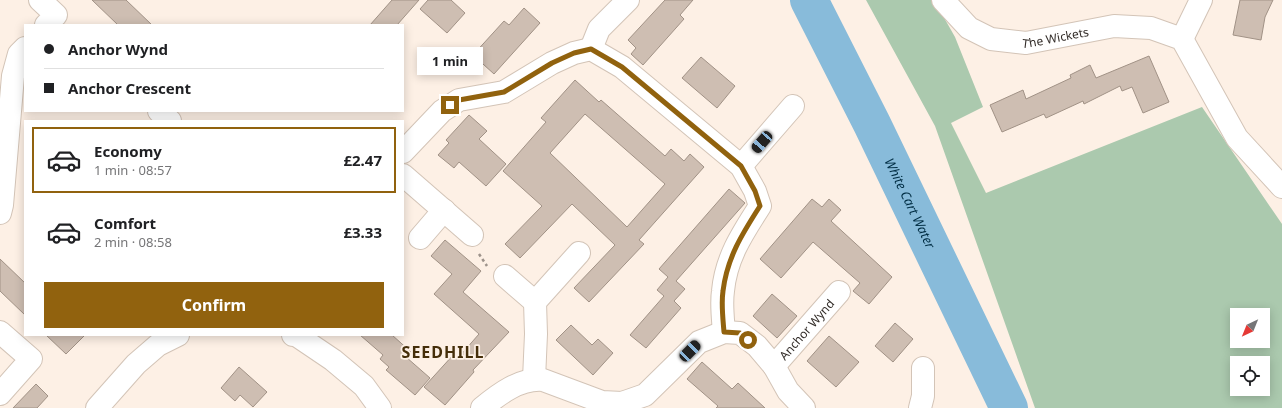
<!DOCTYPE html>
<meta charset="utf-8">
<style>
:root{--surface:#fff;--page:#f2f2f2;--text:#202124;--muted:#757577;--line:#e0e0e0;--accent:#91620e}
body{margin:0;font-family:"Noto Sans",sans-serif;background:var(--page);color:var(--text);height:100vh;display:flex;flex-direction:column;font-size:15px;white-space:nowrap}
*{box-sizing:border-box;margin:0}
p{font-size:13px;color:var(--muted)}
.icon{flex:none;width:22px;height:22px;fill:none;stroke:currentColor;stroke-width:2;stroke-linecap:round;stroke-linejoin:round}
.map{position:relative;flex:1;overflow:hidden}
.details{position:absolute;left:24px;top:120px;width:380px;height:216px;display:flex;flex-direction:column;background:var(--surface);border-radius:0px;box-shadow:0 2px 10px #0003}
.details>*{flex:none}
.top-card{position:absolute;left:24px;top:24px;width:380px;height:88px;border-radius:0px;box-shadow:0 2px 10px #0003;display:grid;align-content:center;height:88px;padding:0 20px;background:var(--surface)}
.needle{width:26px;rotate:223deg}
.buttons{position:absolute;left:1230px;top:308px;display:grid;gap:8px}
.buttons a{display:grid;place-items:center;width:40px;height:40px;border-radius:0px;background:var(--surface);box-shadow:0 2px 10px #0003;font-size:20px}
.end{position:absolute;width:18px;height:18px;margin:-9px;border:5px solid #91620e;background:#fff;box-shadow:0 0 0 2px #fff}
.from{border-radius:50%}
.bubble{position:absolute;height:28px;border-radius:0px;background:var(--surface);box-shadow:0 2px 10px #0003;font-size:13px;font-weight:700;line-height:28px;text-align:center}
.car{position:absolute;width:12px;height:24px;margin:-12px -6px;border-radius:5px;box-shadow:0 0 3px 1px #0007;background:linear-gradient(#222 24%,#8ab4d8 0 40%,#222 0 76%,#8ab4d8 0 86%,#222 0)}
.top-card b{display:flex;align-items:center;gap:14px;height:38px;font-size:15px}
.top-card b+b{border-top:1px solid var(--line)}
.top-card i{width:10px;height:10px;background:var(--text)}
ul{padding:7px 0 0;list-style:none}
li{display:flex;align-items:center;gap:12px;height:66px;margin:0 8px 6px;padding:0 12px;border:2px solid transparent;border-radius:0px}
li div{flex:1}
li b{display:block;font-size:15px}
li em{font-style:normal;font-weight:700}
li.active{border-color:var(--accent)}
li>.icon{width:36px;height:36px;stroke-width:1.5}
.primary-button{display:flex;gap:8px;margin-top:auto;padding:8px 20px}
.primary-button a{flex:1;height:46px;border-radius:0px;background:var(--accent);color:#fff;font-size:16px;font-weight:700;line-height:46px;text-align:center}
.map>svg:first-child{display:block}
.green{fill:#abc9ae;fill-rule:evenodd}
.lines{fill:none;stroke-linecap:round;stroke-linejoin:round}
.river{stroke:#88bbda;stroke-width:38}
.building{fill:#cebeb2;stroke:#a19286;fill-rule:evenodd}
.minor-casing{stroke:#d3c4b7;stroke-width:24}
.path{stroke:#9d938b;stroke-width:2.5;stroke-dasharray:3 3;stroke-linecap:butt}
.minor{stroke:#fff;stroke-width:22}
.route{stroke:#91620e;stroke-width:5}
.labels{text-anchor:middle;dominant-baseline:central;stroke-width:3.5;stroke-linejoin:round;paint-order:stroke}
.street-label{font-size:12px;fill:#322c28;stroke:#fdf0e5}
.water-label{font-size:13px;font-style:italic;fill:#002d43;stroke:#fdf0e5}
.district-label{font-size:16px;font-weight:bold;letter-spacing:1px;fill:#452e09;stroke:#fdf0e5}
</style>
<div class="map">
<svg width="1282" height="408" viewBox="0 0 1282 408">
<rect width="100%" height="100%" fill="#fdf0e5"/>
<!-- green -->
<path class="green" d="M866,0h68l21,37 28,70 -32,16 35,70 216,-86 80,117v184h-247l-100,-282zM1237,315h26v26h-26zM1237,363h26v26h-26z"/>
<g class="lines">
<!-- river -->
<path class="river" id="s1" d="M809,0l63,124 137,284"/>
</g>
<!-- building -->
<path class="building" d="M92,0h34l26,25h-34z
M392,0h27l-22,25h-27z
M428,0h23l14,13 -18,20 -27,-24z
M665,0h28l-13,15 4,4 -41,46 -12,-11 5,-6 -8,-8z
M1240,0h33l-8,17 -4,23 -28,-5z
M524,8l16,15 -46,51 -21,-19 31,-34 5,4z
M1149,56l20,46 -26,11 -11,-26 -10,4 -2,-5 -36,18 -1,-3 -37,17 -2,-4 -42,18 -12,-27 33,-15 3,9 45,-21 -1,-3 20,-10 6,13z
M701,57l34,29 -18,22 -35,-30z
M575,80l24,22 2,-2 64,56 6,-7 13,12 6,-7 14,13 -65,73 5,4 -55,58 -15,-14 41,-43 -43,-41 -52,54 -15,-14 37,-38 -39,-35 43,-49 -5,-4zM585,114l80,70 -38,43 -77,-74z
M469,115l18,16 -8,8 27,25 -20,22 -27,-24 -5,6 -16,-13 11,-12 -3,-3z
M729,189l16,14 -69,78 9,8 -11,12 7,7 -35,40 -16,-13 34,-39 -7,-6 11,-13 -9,-8z
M812,199l10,8 7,-8 12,11 -10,11 61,56 -23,27 -16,-13 7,-8 -47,-41 -32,36 -21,-19z
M445,240l36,31 -18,21 46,40 -36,38 1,2 -29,33 -21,-18 30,-33 4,4 21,-24 -45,-40 18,-20 -21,-18z
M0,259l25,24v32l-25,-24z
M772,294l25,22 -20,22 -24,-22z
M895,323l18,16 -20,23 -18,-16z
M571,325l21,20 6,-6 15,14 -20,22 -37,-35z
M46,335h39l-19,19z
M360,335h32l19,17 -5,5 24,21 -15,17 -29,-25 3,-3 -9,-8 3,-4z
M829,336l30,26 -23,25 -29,-26z
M702,362l30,27 6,-6 27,25h-49l2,-2 -31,-27z
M239,367l28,25 -14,15 -13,-12 -5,6 -14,-13z
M36,384l12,12 -11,12h-24z"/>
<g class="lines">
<defs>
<g id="minor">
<path d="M40,0l16,15 -10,10"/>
<path id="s2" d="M943,0l26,28 22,11 35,4 88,-17 37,2 31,11 55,99 45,49"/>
<path d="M1182,39l19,-39"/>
<path d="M591,49l8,-20 29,-29"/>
<path d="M159,111l11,10"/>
<path d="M403,152l39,-41 17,-11 45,-8 48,-29 22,-10 17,-4 31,18 119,99 14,25 5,15c-18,28 -34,52 -37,85 -2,13 0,28 1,41"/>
<path d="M741,166l52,-60"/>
<path d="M403,175l69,60"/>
<path d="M0,213l2,-8 11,-129 6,-22 6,-6"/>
<path d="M420,238l24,-28"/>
<path d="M505,276l30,26"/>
<path d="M0,332l31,27 -31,35"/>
<path d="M293,335h3l37,25 31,26 16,22"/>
<path id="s3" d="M774,366l65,-74"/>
<path d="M534,379l2,-45 -1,-32 44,-49"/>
<path d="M97,408l39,-44 22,-19 20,-10"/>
<path d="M482,408c17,-14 38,-30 61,-28l59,22 20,1 23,-8 54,-53 25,-10 16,1 17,13 17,20 14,25 16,17"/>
<path d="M920,408l3,-12v-28"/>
</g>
</defs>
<!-- minor casing -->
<use href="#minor" class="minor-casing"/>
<!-- path -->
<path class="path" d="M479,254l8,12"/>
<!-- minor -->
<use href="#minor" class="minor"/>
</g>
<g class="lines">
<!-- route -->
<path class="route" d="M450,105l9,-5 45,-8 48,-29 22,-10 17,-4 31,18 119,99 14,25 5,15c-18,28 -33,52 -37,85 -2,13 0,28 1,41l16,1 8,7"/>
</g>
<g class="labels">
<!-- street labels -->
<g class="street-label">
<text stroke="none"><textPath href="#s2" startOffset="128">The Wickets</textPath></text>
<text stroke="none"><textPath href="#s3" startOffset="49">Anchor Wynd</textPath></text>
</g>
<!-- water labels -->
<g class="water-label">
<text stroke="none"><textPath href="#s1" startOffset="227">White Cart Water</textPath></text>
</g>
<!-- district labels -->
<g class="district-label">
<text x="443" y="352">SEEDHILL</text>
</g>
</g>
</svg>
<div class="buttons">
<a><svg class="needle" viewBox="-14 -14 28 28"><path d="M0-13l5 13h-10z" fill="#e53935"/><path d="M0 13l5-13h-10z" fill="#757577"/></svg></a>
<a><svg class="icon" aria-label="locate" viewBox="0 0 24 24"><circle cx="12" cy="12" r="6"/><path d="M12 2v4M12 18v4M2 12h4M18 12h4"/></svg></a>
</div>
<i class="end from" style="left:748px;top:340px"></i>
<i class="end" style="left:450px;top:105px"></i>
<div class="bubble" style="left:417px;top:47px;width:66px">1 min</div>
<i class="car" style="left:762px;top:142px;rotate:221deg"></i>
<i class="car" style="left:690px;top:351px;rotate:45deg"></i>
<div class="top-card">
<b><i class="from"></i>Anchor Wynd</b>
<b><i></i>Anchor Crescent</b>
</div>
<section class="details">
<ul>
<li class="active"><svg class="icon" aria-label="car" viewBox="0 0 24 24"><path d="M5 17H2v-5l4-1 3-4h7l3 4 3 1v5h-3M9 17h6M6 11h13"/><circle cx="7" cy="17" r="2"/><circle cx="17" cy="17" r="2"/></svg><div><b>Economy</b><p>1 min · 08:57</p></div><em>£2.47</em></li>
<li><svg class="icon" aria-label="car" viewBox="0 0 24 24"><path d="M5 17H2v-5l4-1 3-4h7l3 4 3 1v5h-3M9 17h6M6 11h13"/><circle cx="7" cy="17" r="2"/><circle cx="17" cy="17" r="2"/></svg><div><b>Comfort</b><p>2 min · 08:58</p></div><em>£3.33</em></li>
</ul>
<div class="primary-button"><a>Confirm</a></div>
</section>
</div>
